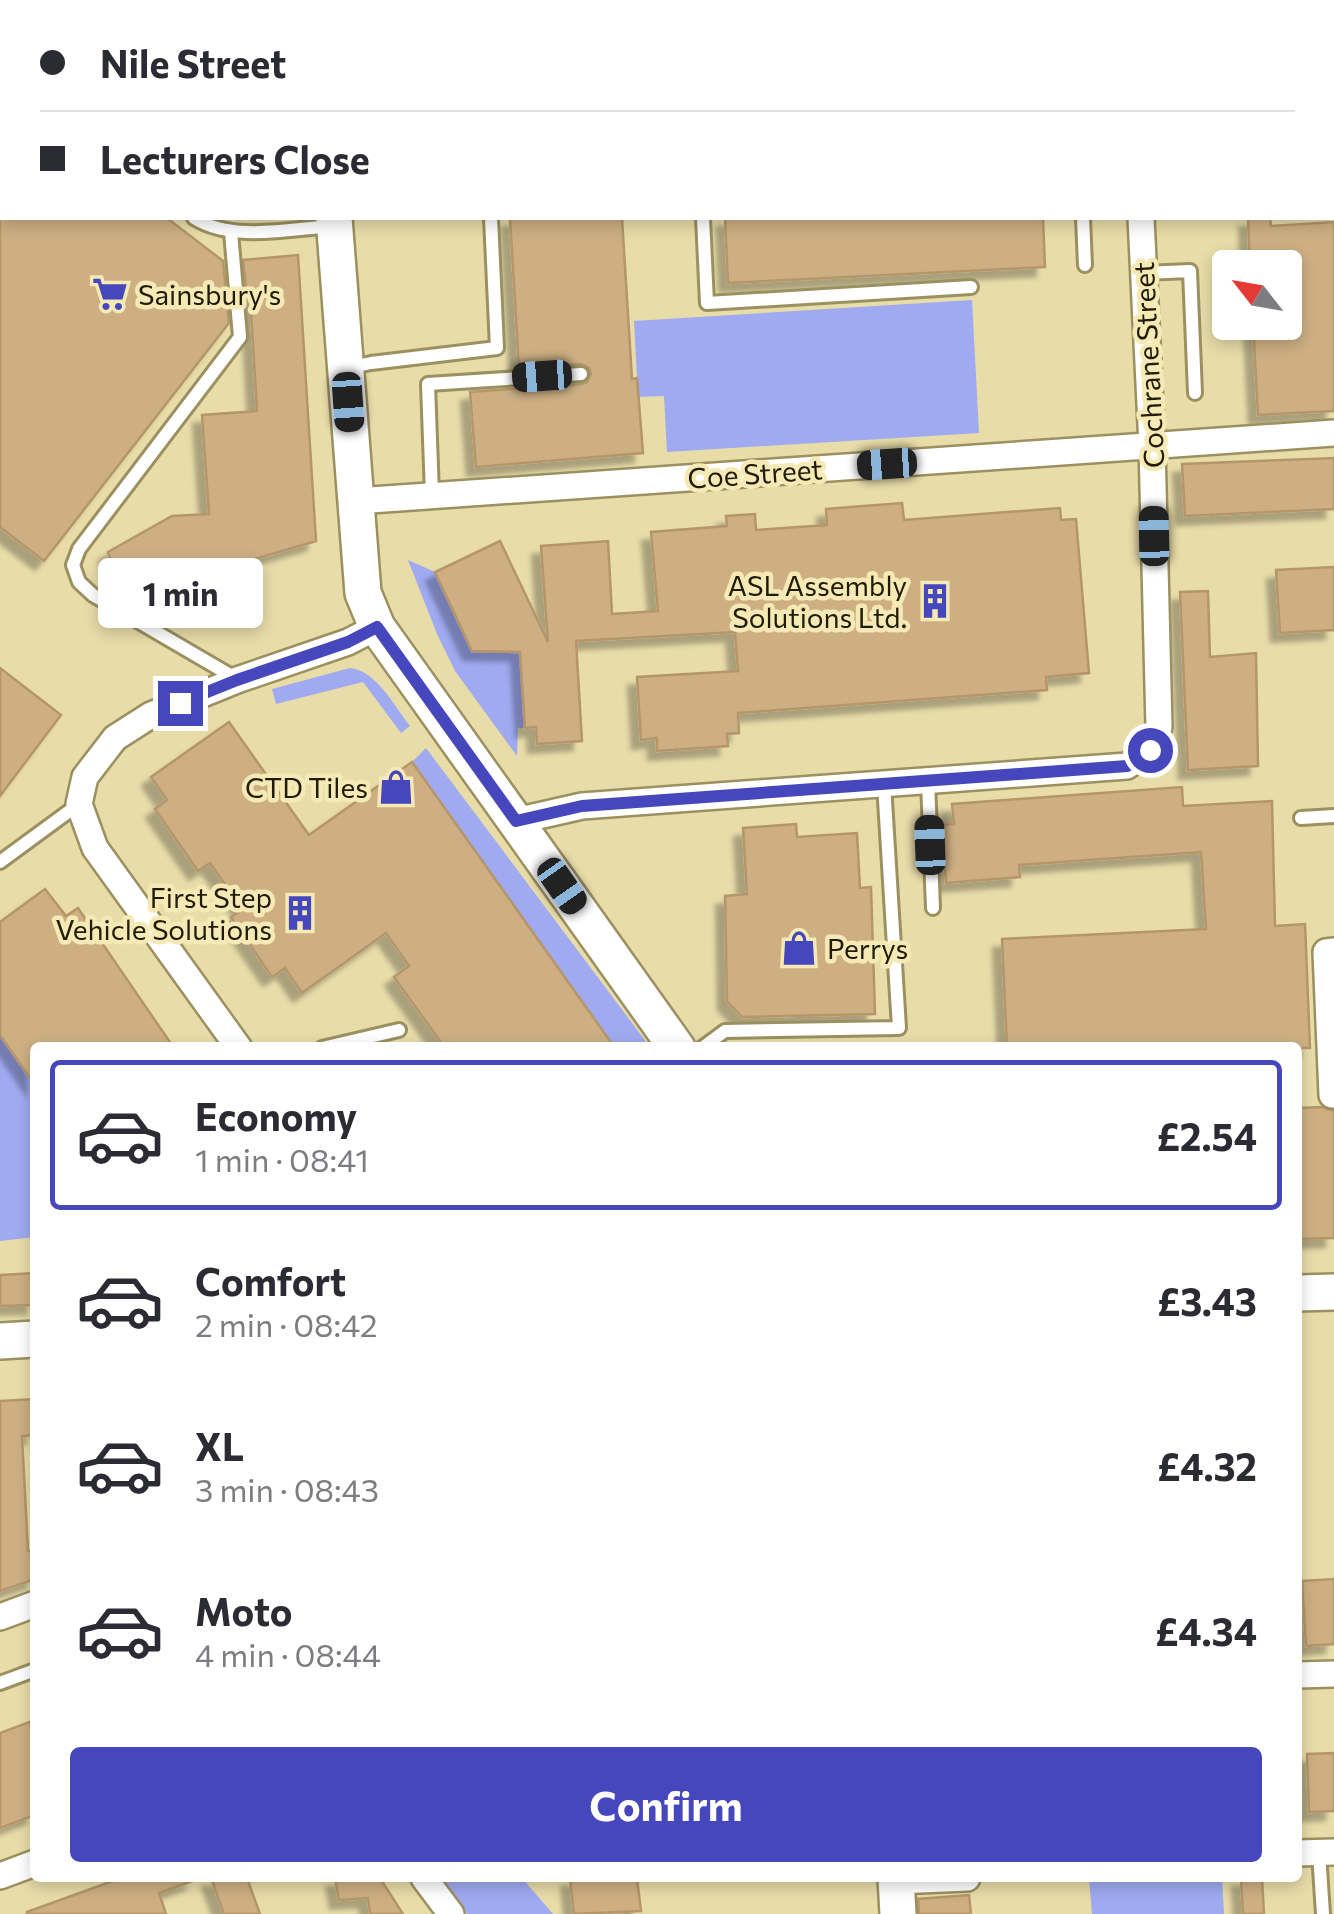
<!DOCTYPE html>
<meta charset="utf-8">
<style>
:root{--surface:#fff;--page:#f7f7f7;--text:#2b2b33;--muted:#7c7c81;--line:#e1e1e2;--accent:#4647bc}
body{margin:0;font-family:Commissioner,sans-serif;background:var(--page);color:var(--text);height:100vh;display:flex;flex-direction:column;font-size:38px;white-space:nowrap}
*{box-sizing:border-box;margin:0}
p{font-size:32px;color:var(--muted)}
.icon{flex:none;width:55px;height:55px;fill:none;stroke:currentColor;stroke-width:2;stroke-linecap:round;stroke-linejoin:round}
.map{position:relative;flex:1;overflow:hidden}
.details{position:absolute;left:30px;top:1042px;width:1272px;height:840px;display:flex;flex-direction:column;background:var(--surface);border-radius:10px;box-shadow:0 5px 15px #0003}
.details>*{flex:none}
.guide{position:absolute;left:0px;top:0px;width:1335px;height:220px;box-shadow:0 5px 15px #0003;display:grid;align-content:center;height:220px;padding:0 40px;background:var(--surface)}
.needle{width:65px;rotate:301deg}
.fabs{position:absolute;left:1212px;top:250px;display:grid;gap:20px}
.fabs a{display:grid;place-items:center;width:90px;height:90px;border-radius:10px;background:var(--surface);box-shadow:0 5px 15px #0003;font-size:50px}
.end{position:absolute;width:45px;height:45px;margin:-22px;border:12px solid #4647bc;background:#fff;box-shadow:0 0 0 5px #fff}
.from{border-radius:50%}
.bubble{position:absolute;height:70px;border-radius:10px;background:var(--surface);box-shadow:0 5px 15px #0003;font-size:32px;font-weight:700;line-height:70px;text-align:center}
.car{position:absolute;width:30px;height:60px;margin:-30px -15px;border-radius:12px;box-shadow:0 0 8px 2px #0007;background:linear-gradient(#222 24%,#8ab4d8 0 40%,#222 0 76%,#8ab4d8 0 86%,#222 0)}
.guide b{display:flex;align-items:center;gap:35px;height:95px;font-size:38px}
.guide b+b{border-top:2px solid var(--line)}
.guide i{width:25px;height:25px;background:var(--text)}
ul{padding:18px 0 0;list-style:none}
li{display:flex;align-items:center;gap:30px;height:150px;margin:0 20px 15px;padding:0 20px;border:5px solid transparent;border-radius:10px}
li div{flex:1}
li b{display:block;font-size:38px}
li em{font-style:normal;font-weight:700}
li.active{border-color:var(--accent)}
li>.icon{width:90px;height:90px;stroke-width:1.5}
.action{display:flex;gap:20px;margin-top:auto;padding:20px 40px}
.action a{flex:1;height:115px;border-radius:10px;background:var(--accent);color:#fff;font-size:40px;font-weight:700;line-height:115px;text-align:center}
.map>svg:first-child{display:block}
.green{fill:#9faaf0}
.building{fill:#cdaf83;stroke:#b4966b;stroke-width:2.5;filter:url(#shadow)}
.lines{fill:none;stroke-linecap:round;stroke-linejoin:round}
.lane-casing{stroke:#9b905f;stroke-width:18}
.street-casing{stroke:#9b905f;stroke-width:30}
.secondary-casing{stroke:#9b905f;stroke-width:40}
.lane{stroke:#fff;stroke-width:12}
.street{stroke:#fff;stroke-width:25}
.secondary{stroke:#fff;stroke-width:35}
.route{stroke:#4647bc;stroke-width:12}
.labels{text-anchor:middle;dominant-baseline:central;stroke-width:9;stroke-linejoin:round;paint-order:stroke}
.poi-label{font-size:28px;fill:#201c08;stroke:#f5e9b5;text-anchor:end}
.street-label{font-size:28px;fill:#201c08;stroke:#f5e9b5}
</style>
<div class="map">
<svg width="1334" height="1914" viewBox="0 0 1334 1914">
<defs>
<filter id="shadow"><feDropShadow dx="-9" dy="9" stdDeviation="2.5" flood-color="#0004"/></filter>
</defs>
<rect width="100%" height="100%" fill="#e8dca9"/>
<!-- green -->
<path class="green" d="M972,300l7,133 -312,19 -3,-56 -26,1 -4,-76z
M408,560l27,12 85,79 5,77h-7l-1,28 -62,-85 -18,-37z
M350,668c27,3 44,38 60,58l-9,7 -38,-51 -87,22 -4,-15z
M426,748l224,299h-35l-203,-285z
M0,1035l35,50v152l-35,4z
M437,1878h85l31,36h-86l-16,-17z
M1089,1878h133l2,36h-132z"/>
<!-- building -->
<path class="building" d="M0,218h167l56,43 6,62 -185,238 -44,-34z
M510,218h112l10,161 5,-1 6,75 -167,14 -6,-75 112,-8 5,-2 4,-8 -2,-6 -8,-4 -62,4z
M725,218h318l2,49 -317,16z
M1248,218h22l1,8 63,-4v189l-76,4 -5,-93h32v-54h-35z
M298,255l18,286 -194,57 -14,-46 64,-36 37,-2 -7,-99 55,-4 -7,-116 -3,4 -4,-39z
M1334,458v51l-149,7 -3,-52z
M902,503l2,17 156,-12 1,12 15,-1 13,154 -43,4 1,13 -309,23 1,20 -12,1 1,12 -71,5v-13l-16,2 -4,-63 101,-6 -3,-39 -159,9 6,100 -45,3 -1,-17 -11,1 -5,-76 -48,-1 -37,-79 65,-31 48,101 -7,-96 67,-5 4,73 46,-3 -7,-79 76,-6 -1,-10 29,-2 1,16 71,-5 -1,-16z
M1334,567v63l-54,3 -4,-63z
M1208,591l2,66 46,-4 2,113 -70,4 -8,-178z
M0,668l61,47 -61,81z
M229,722l80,113 103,-73 203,286h-170l-51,-71 15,-11 -23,-33 -84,60 -17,-25 -13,9 -41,-60 12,-8 -17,-23 -16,-23 -12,8 -43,-62 12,-9 -16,-23z
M1182,787l1,19 89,-5 3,125 30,-2 5,124h-303l-5,-109 204,-10 -5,-77 -182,13 1,12 -74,6 -4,-58 12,-1 -2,-20z
M796,824l1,13 60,-4 3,55 11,-1 4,127 -133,3 -15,-16 -2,-105 22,-2 -4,-66z
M45,889l21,27 12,-8 96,140h-139v37l-35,-50v-113z
M1322,1107l12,4v127l-36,1v-131z
M35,1273v32l-35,1v-31z
M35,1399v36l-13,1 6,115 7,-2v30l-35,12v-190z
M1334,1579v65l-28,2 -4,-65z
M29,1722l6,16v77l-35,13v-95z
M1334,1753v58l-25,1 -2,-58z
M121,1878h74v2l-36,13 7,21h-139v-2z
M211,1878h36l13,36h-36z
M335,1878h45l23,36h-33l-2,-16 -29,2z
M570,1878h67l4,33 -67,3z
M1241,1878h21l2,36h-21z
M969,1895l2,19h-52l-1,-15z"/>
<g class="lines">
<defs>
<path id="lane" d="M820,0v2
M1042,0v2
M194,218c38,24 95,11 138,8
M703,218l4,85 264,-16
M1083,218l2,47
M231,232l9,105 -161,212 -6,16 6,17 14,13 142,83
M1144,273l46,-2 5,122
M347,368l24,-5 126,-15 -6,-130
M432,495l-4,-111 153,-10
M928,781l5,127
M1301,818l33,-2
M0,862l79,-58
M322,1048l77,-18
M702,1048l23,-17 174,-3 -15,-244
M0,1683l35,-13
M1319,1853l4,61"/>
<path id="street" d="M1300,0v2
M1332,121h2
M356,501l978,-68
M516,821l66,-15 545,-40 22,-16 10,-23 -7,-281 -11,-228
M1334,951l-8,1 6,143h2
M239,1048l-144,-200 -16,-44 6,-27 30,-39 36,-23 86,-35 111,-38 29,-15
M0,1617l35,-13
M1298,1675l36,-1
M1298,1853l36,-1
M0,1876l35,-13
M424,1878l27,36
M896,1881l71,-3"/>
<path id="secondary" d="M316,0v2
M334,218l29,375 14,34 300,421
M1298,1293l36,-1
M0,1341l35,-2
M896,1878l2,36"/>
</defs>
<!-- lane casing -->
<use href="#lane" class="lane-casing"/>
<!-- street casing -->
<use href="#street" class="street-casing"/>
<!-- secondary casing -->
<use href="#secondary" class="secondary-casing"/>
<!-- lane -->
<use href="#lane" class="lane"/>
<!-- street -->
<use href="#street" class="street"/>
<!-- secondary -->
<use href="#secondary" class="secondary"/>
</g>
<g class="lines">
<!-- route -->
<path class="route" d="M180,703l57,-23 111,-38 29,-15 139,194 66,-15 545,-40 23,-16"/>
</g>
<!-- icons -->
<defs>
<symbol id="supermarket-bare" viewBox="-9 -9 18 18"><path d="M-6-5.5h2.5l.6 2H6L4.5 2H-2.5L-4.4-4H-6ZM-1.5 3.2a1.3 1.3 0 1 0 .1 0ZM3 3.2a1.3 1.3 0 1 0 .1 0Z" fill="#4647bc" stroke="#f5e9b5" stroke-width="2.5" paint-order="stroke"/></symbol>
<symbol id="building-bare" viewBox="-9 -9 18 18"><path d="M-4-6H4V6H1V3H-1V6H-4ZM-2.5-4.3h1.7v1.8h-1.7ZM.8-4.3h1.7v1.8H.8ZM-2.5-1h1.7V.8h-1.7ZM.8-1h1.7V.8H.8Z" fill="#4647bc" stroke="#f5e9b5" stroke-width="2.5" paint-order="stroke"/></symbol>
<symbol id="shop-bare" viewBox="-9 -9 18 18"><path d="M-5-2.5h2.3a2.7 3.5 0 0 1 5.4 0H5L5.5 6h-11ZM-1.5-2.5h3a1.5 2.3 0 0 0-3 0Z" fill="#4647bc" stroke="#f5e9b5" stroke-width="2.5" paint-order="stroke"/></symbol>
</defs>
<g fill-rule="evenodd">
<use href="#supermarket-bare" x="85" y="269" width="50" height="50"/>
<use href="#building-bare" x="910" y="576" width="50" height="50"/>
<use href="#shop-bare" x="371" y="762" width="50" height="50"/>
<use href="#building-bare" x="275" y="888" width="50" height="50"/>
<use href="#shop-bare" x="774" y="923" width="50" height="50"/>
</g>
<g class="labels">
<!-- poi labels -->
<g class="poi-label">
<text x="138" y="294" text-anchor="start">Sainsbury's</text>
<text x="907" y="585">ASL Assembly<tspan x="907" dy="32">Solutions Ltd.</tspan></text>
<text x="368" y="787">CTD Tiles</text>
<text x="272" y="897">First Step<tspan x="272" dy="32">Vehicle Solutions</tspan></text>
<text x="827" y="948" text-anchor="start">Perrys</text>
</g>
<!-- street labels -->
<g class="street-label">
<text transform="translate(1148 365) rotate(-93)">Cochrane Street</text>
<text transform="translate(755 473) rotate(-4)">Coe Street</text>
</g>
</g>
</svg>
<div class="fabs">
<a><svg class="needle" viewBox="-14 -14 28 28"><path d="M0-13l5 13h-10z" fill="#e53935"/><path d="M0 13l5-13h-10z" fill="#7c7c81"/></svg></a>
</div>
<i class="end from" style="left:1150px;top:750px"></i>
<i class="end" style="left:180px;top:703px"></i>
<div class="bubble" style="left:98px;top:558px;width:165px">1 min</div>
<i class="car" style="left:542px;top:376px;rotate:266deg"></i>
<i class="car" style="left:348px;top:402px;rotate:176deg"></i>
<i class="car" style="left:887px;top:464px;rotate:266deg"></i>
<i class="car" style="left:1154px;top:536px;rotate:359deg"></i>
<i class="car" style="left:930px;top:845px;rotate:358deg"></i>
<i class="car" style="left:562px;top:886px;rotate:145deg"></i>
<div class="guide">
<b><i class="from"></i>Nile Street</b>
<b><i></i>Lecturers Close</b>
</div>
<section class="details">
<ul>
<li class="active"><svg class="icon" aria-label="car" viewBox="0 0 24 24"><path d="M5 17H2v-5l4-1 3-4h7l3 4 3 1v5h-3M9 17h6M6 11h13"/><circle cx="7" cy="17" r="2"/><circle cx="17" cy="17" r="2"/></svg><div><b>Economy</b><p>1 min · 08:41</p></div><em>£2.54</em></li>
<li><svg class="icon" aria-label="car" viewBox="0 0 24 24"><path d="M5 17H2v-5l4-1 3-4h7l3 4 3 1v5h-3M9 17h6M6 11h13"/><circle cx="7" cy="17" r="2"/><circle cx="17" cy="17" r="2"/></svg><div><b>Comfort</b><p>2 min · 08:42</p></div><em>£3.43</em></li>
<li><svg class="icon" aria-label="car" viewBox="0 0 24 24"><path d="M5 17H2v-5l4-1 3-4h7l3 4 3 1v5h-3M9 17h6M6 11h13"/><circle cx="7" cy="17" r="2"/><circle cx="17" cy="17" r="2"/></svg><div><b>XL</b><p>3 min · 08:43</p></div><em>£4.32</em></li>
<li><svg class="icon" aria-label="car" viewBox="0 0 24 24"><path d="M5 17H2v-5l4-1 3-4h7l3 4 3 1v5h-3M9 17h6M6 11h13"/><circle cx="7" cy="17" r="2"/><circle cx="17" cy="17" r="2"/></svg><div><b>Moto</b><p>4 min · 08:44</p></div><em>£4.34</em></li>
</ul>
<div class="action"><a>Confirm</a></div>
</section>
</div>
